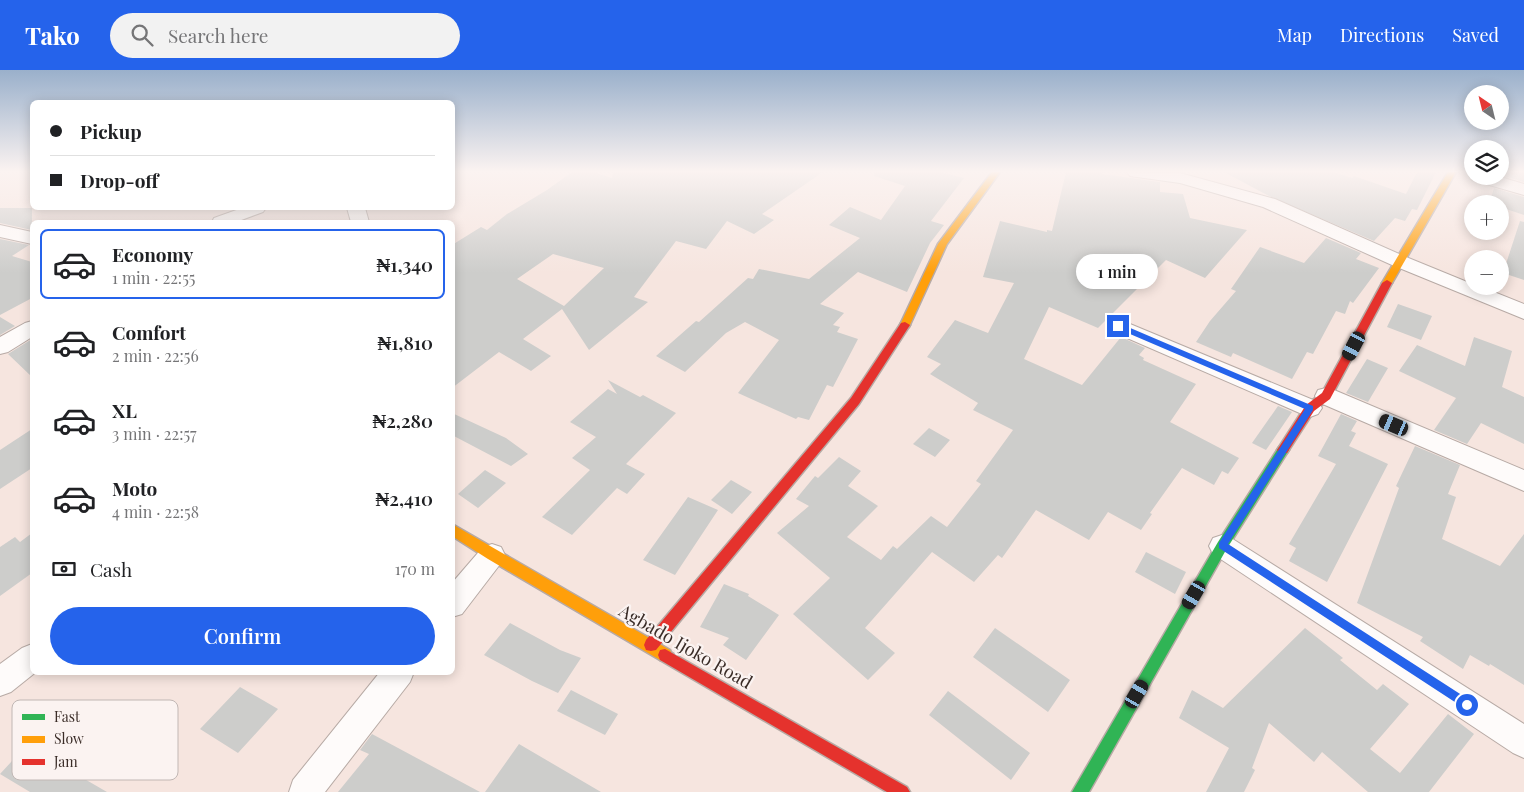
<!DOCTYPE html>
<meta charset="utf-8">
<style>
:root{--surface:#fff;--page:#f2f2f2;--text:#202124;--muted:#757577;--line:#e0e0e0;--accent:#2563eb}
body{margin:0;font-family:"Playfair Display",serif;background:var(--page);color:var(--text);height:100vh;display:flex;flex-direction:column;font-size:19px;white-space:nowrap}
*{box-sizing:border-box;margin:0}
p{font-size:16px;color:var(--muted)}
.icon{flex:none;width:28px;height:28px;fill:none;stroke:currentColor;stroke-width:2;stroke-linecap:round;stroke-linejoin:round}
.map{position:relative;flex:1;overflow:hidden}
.drawer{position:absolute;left:30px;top:150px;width:425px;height:455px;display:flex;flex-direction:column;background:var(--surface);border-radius:8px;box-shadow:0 2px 12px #0003}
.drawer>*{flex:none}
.banner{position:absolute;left:30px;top:30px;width:425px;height:110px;border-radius:8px;box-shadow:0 2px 12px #0003;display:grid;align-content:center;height:110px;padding:0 20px;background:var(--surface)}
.needle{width:32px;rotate:325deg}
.controls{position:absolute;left:1464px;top:15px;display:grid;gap:10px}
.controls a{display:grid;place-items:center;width:45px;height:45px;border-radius:50%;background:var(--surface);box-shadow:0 2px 12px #0003;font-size:25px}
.end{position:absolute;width:22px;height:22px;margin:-11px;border:6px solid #2563eb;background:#fff;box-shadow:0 0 0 2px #fff}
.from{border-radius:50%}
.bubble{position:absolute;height:35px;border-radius:18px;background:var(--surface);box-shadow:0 2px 12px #0003;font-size:16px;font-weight:600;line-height:35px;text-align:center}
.car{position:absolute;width:15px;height:30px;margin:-15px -8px;border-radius:6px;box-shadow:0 0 4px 1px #0007;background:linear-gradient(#222 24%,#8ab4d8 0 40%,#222 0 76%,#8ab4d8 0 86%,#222 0)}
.banner b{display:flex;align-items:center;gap:18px;height:48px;font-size:19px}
.banner b+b{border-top:1px solid var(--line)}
.banner i{width:12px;height:12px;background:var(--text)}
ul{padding:9px 0 0;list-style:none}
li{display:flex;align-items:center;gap:15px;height:70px;margin:0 10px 8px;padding:0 10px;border:2px solid transparent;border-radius:8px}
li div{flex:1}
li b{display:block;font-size:19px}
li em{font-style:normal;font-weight:600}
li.selected{border-color:var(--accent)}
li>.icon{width:45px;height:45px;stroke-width:1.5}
.pay{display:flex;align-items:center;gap:12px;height:55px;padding:0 20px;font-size:19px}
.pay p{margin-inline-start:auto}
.primary-button{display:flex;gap:10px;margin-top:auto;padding:10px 20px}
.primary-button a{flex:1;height:58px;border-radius:30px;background:var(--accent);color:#fff;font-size:20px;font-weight:600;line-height:58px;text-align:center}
header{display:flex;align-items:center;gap:30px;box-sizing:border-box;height:70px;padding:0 25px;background:var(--accent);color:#fff}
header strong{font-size:24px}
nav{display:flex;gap:28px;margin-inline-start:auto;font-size:18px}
.search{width:350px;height:45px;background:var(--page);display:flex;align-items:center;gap:12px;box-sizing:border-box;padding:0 18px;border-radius:28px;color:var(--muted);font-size:19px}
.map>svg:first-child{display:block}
.building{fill:#cdcdcb;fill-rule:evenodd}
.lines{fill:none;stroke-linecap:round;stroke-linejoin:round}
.street-casing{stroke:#b7aaa5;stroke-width:2}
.fast-casing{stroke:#b7aaa5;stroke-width:3}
.slow-casing{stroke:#b7aaa5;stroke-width:3}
.jam-casing{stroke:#b7aaa5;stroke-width:3}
.street{fill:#fefbfa;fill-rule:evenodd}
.fast{fill:#30b455;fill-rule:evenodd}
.slow{fill:#ff9f0a;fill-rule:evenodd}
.jam{fill:#e5322d;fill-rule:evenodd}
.route{fill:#2563eb}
.labels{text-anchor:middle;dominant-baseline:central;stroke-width:4.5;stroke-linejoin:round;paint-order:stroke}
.near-street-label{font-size:18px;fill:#3a2c27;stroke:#fbf3f1}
.key{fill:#fbf3f1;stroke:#c1b7b4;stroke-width:1}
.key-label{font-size:14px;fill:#3a2c27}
</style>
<header>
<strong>Tako</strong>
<div class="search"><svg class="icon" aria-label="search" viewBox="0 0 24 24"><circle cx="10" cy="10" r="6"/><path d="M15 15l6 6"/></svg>Search here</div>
<nav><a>Map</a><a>Directions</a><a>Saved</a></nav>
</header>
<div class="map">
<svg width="1524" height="722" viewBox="0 0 1524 722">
<rect width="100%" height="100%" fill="#f6e5df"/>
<!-- building -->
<path class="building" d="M572,102h21l19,6 1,-6h210l-61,42 12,6 -20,14 -27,-13 -21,28 -30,-8 -42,56 14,5 -59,48 -27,-41 -39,30 28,17 -20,15 -32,-19 -47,36v-143l29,-18 6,3 20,-16 40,-24zM553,184l51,14 -40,38 -47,-27z
M874,102h66l24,6 -33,43 13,4 -14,18 -23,49 -49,-20 -38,32 24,9 -11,12 7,2 -3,5 21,7 -25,48 -6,-2 -18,35 -11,-3 -2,2 -58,-26 41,-53 -34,-18 -19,11 -41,39 -29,-16 40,-35 3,1 49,-44 5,1 6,-10 50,10 51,-41 -31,-13 21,-18 31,13 24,-34 -31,-10z
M1066,102h37l-1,2 58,8v10l23,2 7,24 57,12 -42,48 -39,-18 -68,68 -49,-21 -25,52 58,26 39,-48 24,11 -6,7 5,3 -1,2 53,24 -26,38 69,36 -11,16 -6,-3 -8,14 -32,-17 -32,45 2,1 -11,16 -33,-18 -19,28 -53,-30 -34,48 -4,-3 -24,27 -42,-30 -67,76 30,25 -27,27 -75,-66 37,-36 -53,-45 32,-27 -13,-7 19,-23 3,2 21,-21 22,14 -13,15 30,20 -31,31 34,23 12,-14 4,3 34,-33 16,11 34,-43 -5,-3 37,-51 -40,-20 5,-7 -48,-29 11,-10 -14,-7 28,-37 33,13 26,-50 -31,-6 17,-56 47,11v-2l5,1z
M1224,102h110l18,6 2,-2 52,18 11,-22h19l-19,38 -5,-1 -7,12 -10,-3 -21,23 -105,-45z
M1502,102h22v10l-23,-7z
M1494,118l30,9v18l-24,-8v-3h-11z
M0,138h32v22l-32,-7z
M1520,151l4,1v58l-21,-7z
M1326,168l35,15 -5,6 23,9 -26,35 -3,-2 -5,13 -9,-3 -23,43 -6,-2 -15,27 -59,-26 -2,4 -35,-15 14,-21 26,-30 -5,-2 29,-42 44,16z
M0,169l29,6 -17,11 20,6v36l-32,17z
M1398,234l34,12 -11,24 -34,-13z
M0,247l15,9 -15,9z
M1474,267l38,14 -10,36 22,10v47l-43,-21 -14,21 -33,-14 22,-32 -57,-27 18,-26 48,21z
M32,269v38l-24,-23z
M1367,289l21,9 -20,34 -22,-9z
M608,310l32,17 3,-2 33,18 -50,51 19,10 -18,20 -10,-6 -45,47 -30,-18 48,-47 -18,-12 24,-21 -26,-15 38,-33 9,5z
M1278,336l14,6 -26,38 -14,-7z
M452,343l54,25 22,16 -17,12 -59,-31z
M1341,344l16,7 -6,10 5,2 -7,13 39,18 -61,118 -38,-21 7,-13 -7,-4 47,-80 -18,-8z
M929,358l21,12 -15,17 -22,-13z
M32,359v39l-32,21v-39z
M1415,376l45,19 -12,29 8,3 -14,42 58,27 24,-32v151l-34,-21 -1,2 -19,-11 -7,14 -43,-28 3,-4 -66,-34 42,-115 -3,-2z
M485,400l21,13 -28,25 -20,-14z
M731,410l21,12 -20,22 -21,-14z
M688,427l30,13 -43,65 -32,-15z
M32,463v40l-32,23v-49l15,-10 5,5z
M1146,482l40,20 -11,22 -40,-22z
M724,514l25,10 -1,2 31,19 -33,45 -23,-15 6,-7 -29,-11z
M510,553l50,27 21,8 -23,35 -26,-12 -48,-26z
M995,558l75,52 -22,32 -75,-55z
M1305,558l38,30 -3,2 37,30 6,-6 26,20 -39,45 30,24 48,-59 26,20 -45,58h-61l-46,-40 -8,10 -45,-39 -17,45 3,2 -11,22h-38l23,-44 -50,-30 13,-28 31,18z
M240,617l38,22 -40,44 -38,-24z
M571,620l47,24 -13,21 -48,-24z
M948,621l82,62 -19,27 -82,-65z
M372,664l108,58h-142l31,-38 -9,-4z
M519,674l82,48h-116z
M24,678h7l76,44h-77l-30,-18z"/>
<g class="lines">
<defs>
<path id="street" d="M1127,102l53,1 95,26 131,58 66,27v2h7l45,18v15l-132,-54 -129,-58 -83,-24 -50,-7z
M1472,102v4h25l27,8v11l-52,-15 -3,-4z
M242,138h24l-3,4 -27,10h-24l2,-4z
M347,138h18l4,14h-18z
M0,155l32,7v12l-32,-7z
M1118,249l200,83 -3,-6 3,-6 8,-2 8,2 190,80v21l-206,-89 4,6 -4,6 -8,3 -8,-3 -191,-83 -4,-5 4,-5z
M32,251v16l-24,15 -8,2v-17l25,-14z
M1222,465l9,3 293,186v34l-11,-5 -300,-199 -4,-8 4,-8z
M492,474l9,3 4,8 -4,8 -39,51 -10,3v-34l31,-36z
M32,574v28h4l-25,20 -11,4v-32l22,-16z
M380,602h34l-4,10 -85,110h-36l4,-12z"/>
<path id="fast" d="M1283,376l4,1 2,3 -2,3 -61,97 -137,242h-17l146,-250 61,-95z"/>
<path id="slow" d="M992,102h8l-53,72 -38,83h-8l-1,-2 38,-81z
M1448,102h8l-64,111 -5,3 -3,-1 -2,-2z
M452,454l218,126 2,5 -2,5 -5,1 -5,-1 -172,-101 -36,-23z"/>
<path id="jam" d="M1387,210l5,3 -62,116 -16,12 -27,42h-8l-2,-3 2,-3 27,-42 16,-12 60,-110z
M905,252l5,3 -51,79 -203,246 -5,1 -5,-1 -2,-5 2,-5 205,-242 50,-75z
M665,579l242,138 3,5h-23l-227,-132 -2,-5 2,-5z"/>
</defs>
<!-- street casing -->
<use href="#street" class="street-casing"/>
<!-- fast casing -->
<use href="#fast" class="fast-casing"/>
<!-- slow casing -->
<use href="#slow" class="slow-casing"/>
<!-- jam casing -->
<use href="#jam" class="jam-casing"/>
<!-- street -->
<use href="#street" class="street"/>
<!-- fast -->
<use href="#fast" class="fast"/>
<!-- slow -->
<use href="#slow" class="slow"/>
<!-- jam -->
<use href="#jam" class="jam"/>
</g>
<!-- sky -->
<linearGradient id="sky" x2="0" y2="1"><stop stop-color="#9ab0cb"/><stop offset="0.5" stop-color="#fbf3f1"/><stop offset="1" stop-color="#fbf3f1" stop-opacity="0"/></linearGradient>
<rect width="1524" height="203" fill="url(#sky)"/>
<!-- route -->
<path class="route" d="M1116,254h5l192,82v4l-85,134 243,157 2,4 -2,3h-7l-245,-160v-5l86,-134 -189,-81z"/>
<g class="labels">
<!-- near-street labels -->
<g class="near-street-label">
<text transform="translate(686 576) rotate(30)">Agbado Ijoko Road</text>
</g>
</g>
<!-- legend -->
<rect x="12" y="630" width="166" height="80" rx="8" class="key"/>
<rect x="22" y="644" width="23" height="6" fill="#30b455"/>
<rect x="22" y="666" width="23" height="7" fill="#ff9f0a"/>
<rect x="22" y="689" width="23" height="6" fill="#e5322d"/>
<g class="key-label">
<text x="54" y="652">Fast</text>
<text x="54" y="674">Slow</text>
<text x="54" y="697">Jam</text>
</g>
</svg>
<div class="controls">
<a><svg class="needle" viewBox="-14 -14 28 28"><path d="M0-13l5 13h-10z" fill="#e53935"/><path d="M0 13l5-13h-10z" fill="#757577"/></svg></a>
<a><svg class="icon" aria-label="layers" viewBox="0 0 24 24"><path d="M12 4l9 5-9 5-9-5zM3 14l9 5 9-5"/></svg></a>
<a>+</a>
<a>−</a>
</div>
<i class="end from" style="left:1467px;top:635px"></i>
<i class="end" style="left:1118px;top:256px"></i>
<div class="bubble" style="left:1076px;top:184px;width:82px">1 min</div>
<i class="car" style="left:1354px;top:276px;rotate:208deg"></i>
<i class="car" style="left:1394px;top:355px;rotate:293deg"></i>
<i class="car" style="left:1194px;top:525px;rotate:210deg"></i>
<i class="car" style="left:1137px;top:624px;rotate:30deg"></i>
<div class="banner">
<b><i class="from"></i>Pickup</b>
<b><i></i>Drop-off</b>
</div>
<section class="drawer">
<ul>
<li class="selected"><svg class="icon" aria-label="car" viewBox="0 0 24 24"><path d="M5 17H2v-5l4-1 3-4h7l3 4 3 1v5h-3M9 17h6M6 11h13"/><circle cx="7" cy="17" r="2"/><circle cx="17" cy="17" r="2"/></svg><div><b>Economy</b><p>1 min · 22:55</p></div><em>₦1,340</em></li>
<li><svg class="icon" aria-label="car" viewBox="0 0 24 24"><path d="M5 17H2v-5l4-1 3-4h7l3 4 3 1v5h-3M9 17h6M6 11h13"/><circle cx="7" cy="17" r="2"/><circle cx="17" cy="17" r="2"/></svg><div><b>Comfort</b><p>2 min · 22:56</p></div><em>₦1,810</em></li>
<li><svg class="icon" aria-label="car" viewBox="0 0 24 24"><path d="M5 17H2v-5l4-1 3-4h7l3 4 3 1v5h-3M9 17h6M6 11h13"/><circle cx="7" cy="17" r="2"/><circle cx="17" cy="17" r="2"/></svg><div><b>XL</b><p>3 min · 22:57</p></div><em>₦2,280</em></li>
<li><svg class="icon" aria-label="car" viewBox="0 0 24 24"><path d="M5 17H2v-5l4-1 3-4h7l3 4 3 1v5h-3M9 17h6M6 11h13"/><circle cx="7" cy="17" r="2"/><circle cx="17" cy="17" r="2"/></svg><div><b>Moto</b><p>4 min · 22:58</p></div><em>₦2,410</em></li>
</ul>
<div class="pay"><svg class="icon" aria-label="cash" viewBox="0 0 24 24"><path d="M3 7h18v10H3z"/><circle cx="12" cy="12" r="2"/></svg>Cash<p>170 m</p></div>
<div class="primary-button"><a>Confirm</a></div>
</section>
</div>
